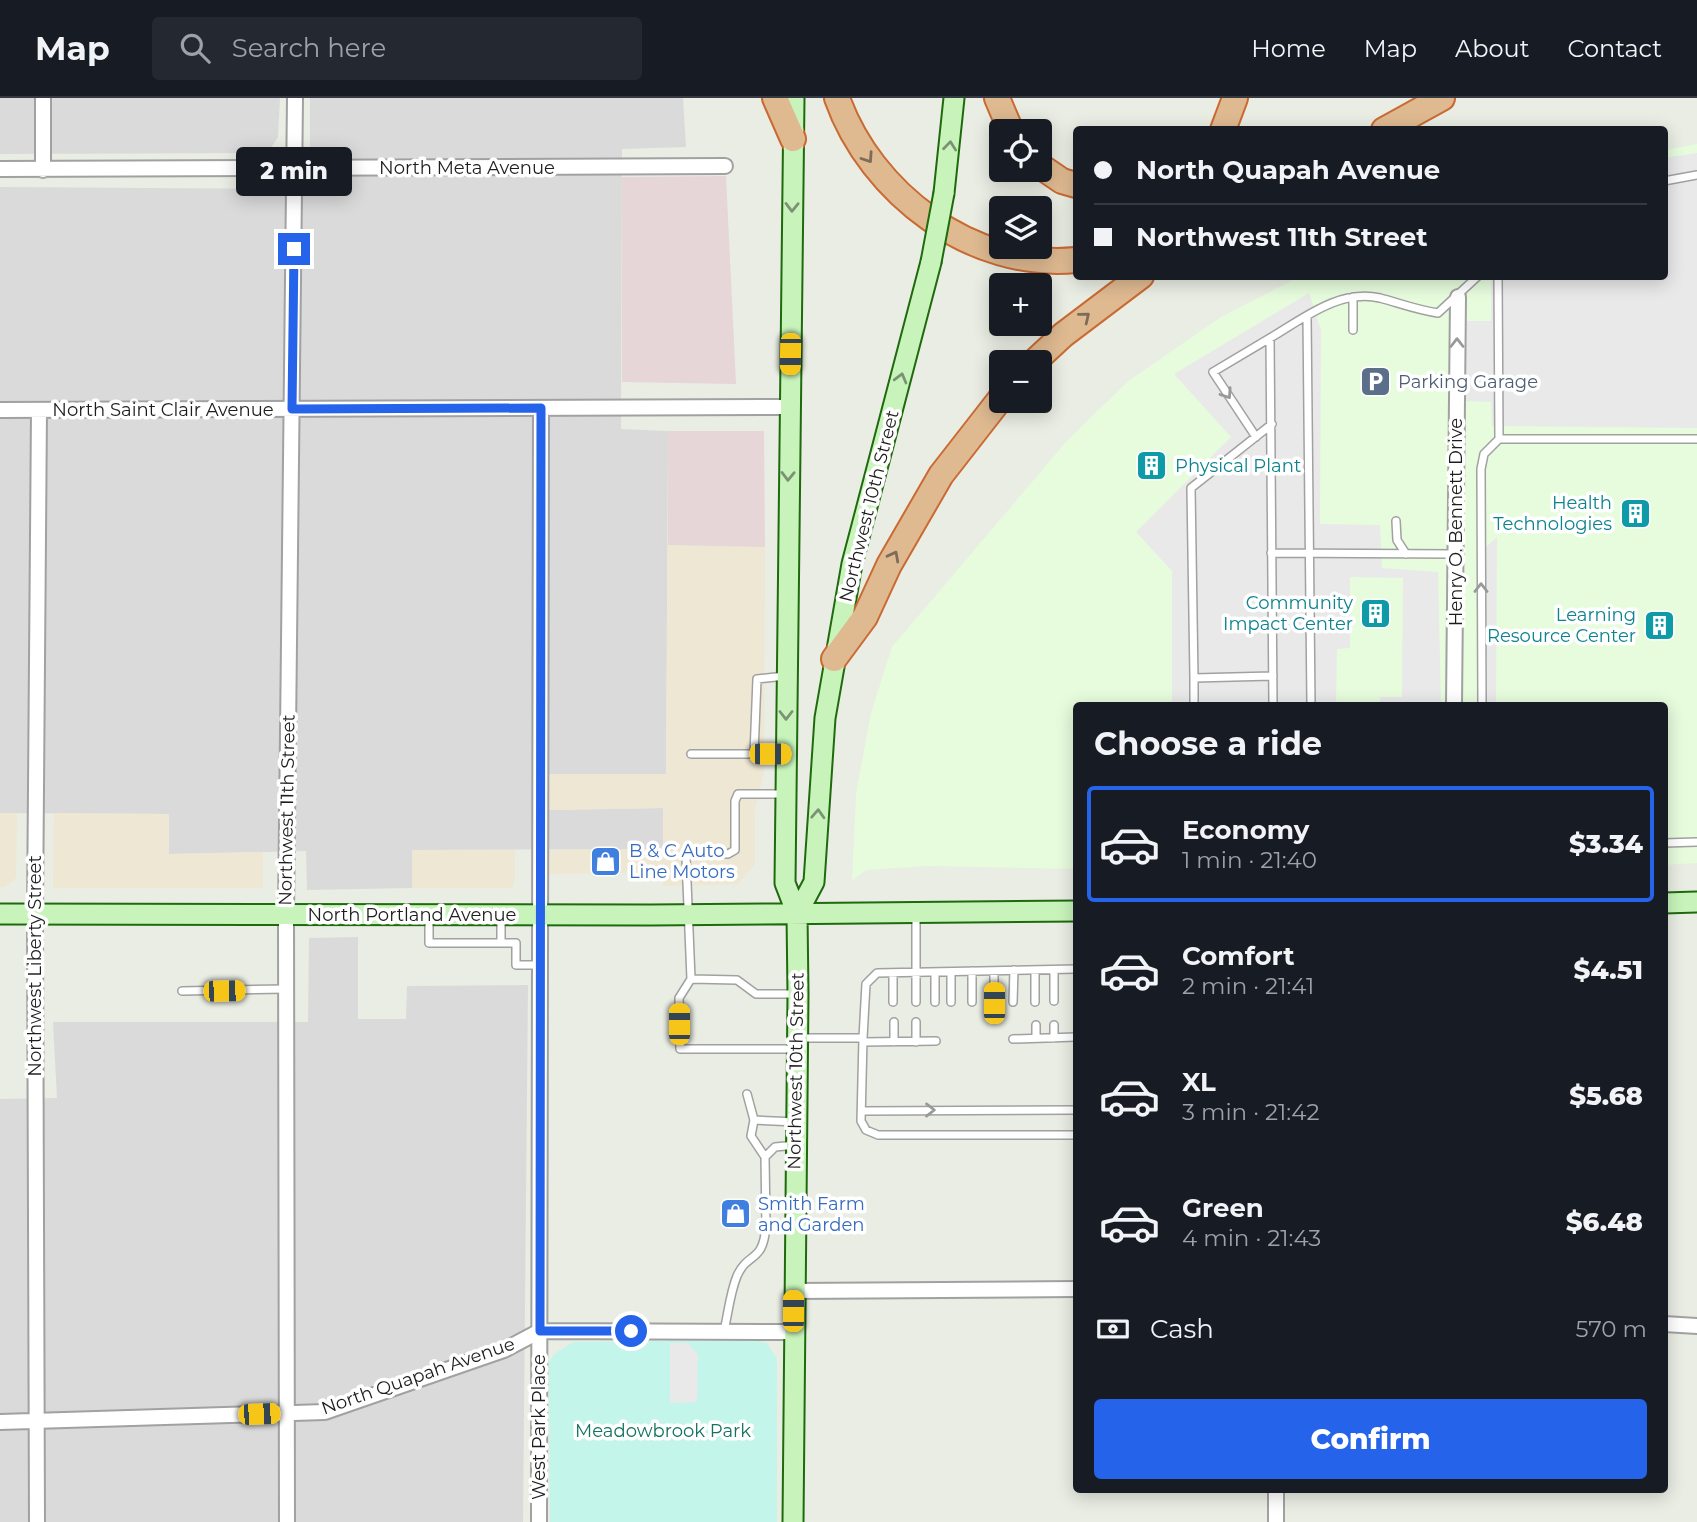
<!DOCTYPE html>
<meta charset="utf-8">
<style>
:root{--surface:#171b24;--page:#242831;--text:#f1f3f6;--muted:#9ea1a6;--line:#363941;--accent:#2563eb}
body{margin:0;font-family:Montserrat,sans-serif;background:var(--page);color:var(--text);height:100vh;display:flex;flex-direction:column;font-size:26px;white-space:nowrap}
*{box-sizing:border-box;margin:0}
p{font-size:23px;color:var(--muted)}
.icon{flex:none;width:38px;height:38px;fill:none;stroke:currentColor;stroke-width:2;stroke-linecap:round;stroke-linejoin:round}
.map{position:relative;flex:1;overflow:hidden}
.side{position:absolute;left:1073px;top:604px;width:595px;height:791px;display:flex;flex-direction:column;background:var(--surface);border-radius:7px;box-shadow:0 4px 18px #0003}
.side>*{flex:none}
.top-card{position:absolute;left:1073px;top:28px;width:595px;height:154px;border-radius:7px;box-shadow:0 4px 18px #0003;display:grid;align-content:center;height:154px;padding:0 21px;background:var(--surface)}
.fabs{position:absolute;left:989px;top:21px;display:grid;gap:14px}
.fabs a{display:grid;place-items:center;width:63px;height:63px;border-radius:7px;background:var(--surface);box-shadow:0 4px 18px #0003;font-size:35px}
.end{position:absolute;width:32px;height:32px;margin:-16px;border:9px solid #2563eb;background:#fff;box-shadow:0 0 0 4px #fff}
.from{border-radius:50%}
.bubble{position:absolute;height:49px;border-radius:7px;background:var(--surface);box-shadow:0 4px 18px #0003;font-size:23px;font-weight:800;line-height:49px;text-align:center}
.car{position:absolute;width:21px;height:42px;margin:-21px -10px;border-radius:9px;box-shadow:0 0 5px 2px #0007;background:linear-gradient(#f5c518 24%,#345 0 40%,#f5c518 0 76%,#345 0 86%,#f5c518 0)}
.top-card b{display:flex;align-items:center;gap:24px;height:66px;font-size:26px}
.top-card b+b{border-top:2px solid var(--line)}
.top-card i{width:18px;height:18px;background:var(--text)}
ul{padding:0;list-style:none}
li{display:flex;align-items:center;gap:21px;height:116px;margin:0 14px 10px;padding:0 7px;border:4px solid transparent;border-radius:7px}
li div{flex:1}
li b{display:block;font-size:26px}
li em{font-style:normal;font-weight:800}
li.active{border-color:var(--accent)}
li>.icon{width:63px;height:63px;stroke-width:1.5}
h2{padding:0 21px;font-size:32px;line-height:84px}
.pay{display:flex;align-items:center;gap:18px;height:77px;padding:0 21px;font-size:26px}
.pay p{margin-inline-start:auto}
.cta{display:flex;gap:14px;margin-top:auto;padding:14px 21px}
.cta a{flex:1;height:80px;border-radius:7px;background:var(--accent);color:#fff;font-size:28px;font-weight:800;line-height:80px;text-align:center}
header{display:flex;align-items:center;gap:42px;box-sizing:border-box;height:98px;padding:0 35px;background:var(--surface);border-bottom:2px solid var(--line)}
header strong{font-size:33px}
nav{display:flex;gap:38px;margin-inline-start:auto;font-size:24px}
.search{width:490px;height:63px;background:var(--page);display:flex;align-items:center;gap:18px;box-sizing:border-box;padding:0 24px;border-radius:7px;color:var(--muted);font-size:26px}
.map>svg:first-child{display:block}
.residential{fill:#dbdada}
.commercial{fill:#ede7d3}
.industrial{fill:#e6d6d7}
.education{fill:#e6fcdd}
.park{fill:#c3f5ea}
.parking{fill:#e9e9e9}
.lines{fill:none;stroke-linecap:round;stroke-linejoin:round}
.lane-casing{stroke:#a1a1a1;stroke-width:10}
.street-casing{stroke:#a1a1a1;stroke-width:18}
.secondary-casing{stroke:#1e6a0d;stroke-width:23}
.highway-casing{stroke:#ca6a32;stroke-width:28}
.lane{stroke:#fff;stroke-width:7}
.street{stroke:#fff;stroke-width:14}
.secondary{stroke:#c8f4bb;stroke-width:19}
.highway{stroke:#dfba91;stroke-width:24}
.secondary-bridge-casing{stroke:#1e6a0d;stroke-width:23;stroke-linecap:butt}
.secondary-bridge{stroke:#c8f4bb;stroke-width:19}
.oneway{stroke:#7b9374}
.oneway2{stroke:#7e6c57}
.oneway3{stroke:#999}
.route{stroke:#2563eb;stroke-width:9}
.labels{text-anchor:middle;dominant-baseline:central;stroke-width:7;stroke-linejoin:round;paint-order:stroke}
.street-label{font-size:18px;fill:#1d1d1d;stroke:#fff}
.service-label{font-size:18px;fill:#4e5e75;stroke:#fff;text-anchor:start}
.culture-label{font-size:18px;fill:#0d838f;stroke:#fff;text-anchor:end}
.shop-label{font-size:18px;fill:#366cbe;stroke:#fff;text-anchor:start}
.park-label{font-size:18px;fill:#14725e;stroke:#fff}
</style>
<header>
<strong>Map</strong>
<div class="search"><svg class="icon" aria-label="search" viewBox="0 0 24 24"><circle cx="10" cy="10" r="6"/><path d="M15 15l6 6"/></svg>Search here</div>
<nav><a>Home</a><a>Map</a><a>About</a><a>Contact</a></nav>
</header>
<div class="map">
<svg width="1697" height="1424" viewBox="0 0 1697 1424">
<rect width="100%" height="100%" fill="#e9ede3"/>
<!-- residential -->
<path class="residential" d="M0,0h280l-2,39 -9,14 -8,2 -261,1z
M310,0h373l3,49 -64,2 -1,280 47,2 -2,343h-116l-2,36 116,-2 -1,41 -251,1v38l-105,2 -1,-39 -137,3v-40l-169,-1v-626l310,2z
M358,839v82h48l1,-33 121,-1 -5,537h-523v-423l57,-1 -4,-76h255l1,-84z"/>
<!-- commercial -->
<path class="commercial" d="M668,447l97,2 -1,224 -9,39v54l-17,20 -75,2v-14l-114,2 -1,-24 115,-1v-41l-115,2 1,-36h117z
M0,715h17l-1,65 -11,9h-5z
M54,715l115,1v40l94,-2v36h-210z
M412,752h103v29l-3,9h-100z"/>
<!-- industrial -->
<path class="industrial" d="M726,78l10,208 -114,-2v-205z
M668,333h96l1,116 -97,-2z"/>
<!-- education -->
<path class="education" d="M1697,46v719l-33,2v-160h-588v164l-149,-3 -61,4 -14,11 4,-87 15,-81 21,-66 173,-204 62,-61 94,-65 78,-40 365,-1v-126z"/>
<!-- park -->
<path class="park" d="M754,1242l13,3 10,16v163h-227l-1,-159 5,-9 19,-12z"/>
<!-- parking -->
<path class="parking" d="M1697,55v275l-205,-2 -1,-24 -29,-1 1,-80h28v-44l173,-1v-118z
M1309,195l12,37 -1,194 60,1 2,43 56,4 3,133h-61v-8h22l1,-119 -53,-1v71l-13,1 -1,56h-164v-134l-36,-39 95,-95 -57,-63z
M1497,439l-1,168h-11v-157z
M670,1245h18l10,12 -1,47 -27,1z"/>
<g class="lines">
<defs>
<path id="lane" d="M1664,83l33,-6
M1498,178l1,163
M1307,219l4,388
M1353,232v-33
M1256,339l-43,-65 57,-34
M1396,423l1,19 9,14
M1271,455l184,1
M1194,580l-3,-190 81,-64
M1194,607v-27l79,-2
M1273,607l-3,-367c34,-20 69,-49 110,-40 19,5 37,12 58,15l40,-37
M1482,607l-1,-236 3,-15 15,-15h198
M691,656h93
M754,656l3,-75 28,-3
M1664,745l33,-1
M916,815v89
M429,818v27h87v22h24
M501,845v-28
M1035,872v32
M1054,872v31
M972,873v31
M994,873v32
M935,874v30
M951,874v30
M893,875v29
M691,881l-5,-121 8,-7 34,3 7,-4v-49l3,-7h46
M182,893l104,-2
M1013,904l1,-32
M894,924v20
M916,924v20
M1036,927v13
M1054,927v13
M801,940h62l-2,83 5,9 12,5h198
M863,940l3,-54 11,-11 199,-4
M1013,941l63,-2
M863,944l73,-1
M794,951h-114l-1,-51 12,-19 46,1 19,14h42
M747,996l7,26 42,2
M862,1013l214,-1
M754,1022l-3,16 14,21
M766,1128l-1,-69 10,-10 21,-2
M724,1233c4,-17 6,-38 13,-55 11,-25 26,-12 29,-50l27,-3"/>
<path id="street" d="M0,71l725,-3
M43,72v-72
M0,312l789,-3
M1454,607l4,-408
M793,1193l283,-2
M1664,1226l33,2
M0,1324l325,-10 179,-62 36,-19 253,1
M1276,1391v33
M37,1424l-2,-609 4,-503
M287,1424l-1,-608 9,-816
M539,1424l2,-1114"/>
<path id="secondary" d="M944,95l10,-95
M1664,805l33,-1
M0,816l651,1 425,-4
M797,816l17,-32 11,-164 27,-154 79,-302
M793,1424l5,-528 -1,-80 -12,-31 9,-785"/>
<path id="highway" d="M775,0l18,41
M837,0c34,96 135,172 239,162
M997,0l14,33
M1223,32l12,-32
M1384,32l58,-32
M1040,68l22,15 14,4
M1034,264l29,-27 78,-59
M834,561l31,-42 24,-52 52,-90 60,-77"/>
</defs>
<!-- lane casing -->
<use href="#lane" class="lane-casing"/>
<!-- street casing -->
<use href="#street" class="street-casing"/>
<!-- secondary casing -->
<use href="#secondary" class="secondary-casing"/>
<!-- highway casing -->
<use href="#highway" class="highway-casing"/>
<!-- lane -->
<use href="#lane" class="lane"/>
<!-- street -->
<use href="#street" class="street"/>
<!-- secondary -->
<use href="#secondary" class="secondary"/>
<!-- highway -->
<use href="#highway" class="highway"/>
<defs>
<path id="secondary-bridge" d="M931,164l13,-69"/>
</defs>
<!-- secondary-bridge casing -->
<use href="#secondary-bridge" class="secondary-bridge-casing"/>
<!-- secondary-bridge -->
<use href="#secondary-bridge" class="secondary-bridge"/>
</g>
<!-- one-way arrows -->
<defs><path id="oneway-chevron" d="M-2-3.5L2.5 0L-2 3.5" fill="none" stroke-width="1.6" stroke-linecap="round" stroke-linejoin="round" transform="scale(1.75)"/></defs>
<g class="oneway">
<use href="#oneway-chevron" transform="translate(950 48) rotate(-84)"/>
<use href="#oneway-chevron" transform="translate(792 109) rotate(91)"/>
<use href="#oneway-chevron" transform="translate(901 280) rotate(-75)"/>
<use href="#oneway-chevron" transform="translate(788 378) rotate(91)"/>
<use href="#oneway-chevron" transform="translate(786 617) rotate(90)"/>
<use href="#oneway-chevron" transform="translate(818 716) rotate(-87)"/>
</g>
<g class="oneway2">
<use href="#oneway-chevron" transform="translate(868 60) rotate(56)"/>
<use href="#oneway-chevron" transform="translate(1085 219) rotate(-39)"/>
<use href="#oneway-chevron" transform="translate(894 458) rotate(-62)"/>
</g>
<g class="oneway3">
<use href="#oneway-chevron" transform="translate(1457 245) rotate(-90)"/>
<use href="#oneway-chevron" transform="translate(1227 296) rotate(56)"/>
<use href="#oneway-chevron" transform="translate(1481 490) rotate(-90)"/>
<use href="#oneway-chevron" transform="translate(930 1012)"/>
</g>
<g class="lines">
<!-- route -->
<path class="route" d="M294,151l-2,160 249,-1 -1,923h91"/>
</g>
<!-- icons -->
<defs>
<symbol id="parking-square" viewBox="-11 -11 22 22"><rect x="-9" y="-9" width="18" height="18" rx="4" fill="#5c6f8a" stroke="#fff"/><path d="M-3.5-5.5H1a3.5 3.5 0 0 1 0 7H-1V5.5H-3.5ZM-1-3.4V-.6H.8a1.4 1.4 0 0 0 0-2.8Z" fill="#fff"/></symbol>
<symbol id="building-square" viewBox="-11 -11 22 22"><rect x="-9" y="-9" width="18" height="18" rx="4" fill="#0f9aa8" stroke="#fff"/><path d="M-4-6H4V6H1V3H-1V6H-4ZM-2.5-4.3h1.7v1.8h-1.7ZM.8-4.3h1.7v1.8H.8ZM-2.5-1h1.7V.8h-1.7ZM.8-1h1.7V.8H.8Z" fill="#fff"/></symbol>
<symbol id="shop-square" viewBox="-11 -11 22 22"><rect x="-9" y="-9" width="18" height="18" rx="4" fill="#3f7fe0" stroke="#fff"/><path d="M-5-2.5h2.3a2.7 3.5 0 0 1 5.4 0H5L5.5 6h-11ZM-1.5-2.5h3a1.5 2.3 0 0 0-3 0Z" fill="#fff"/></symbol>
</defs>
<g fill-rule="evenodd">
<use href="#parking-square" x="1358" y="266" width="35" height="35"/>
<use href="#building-square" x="1134" y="350" width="35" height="35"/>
<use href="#building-square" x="1618" y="398" width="35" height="35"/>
<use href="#building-square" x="1358" y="498" width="35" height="35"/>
<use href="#building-square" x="1642" y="510" width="35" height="35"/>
<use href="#shop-square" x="588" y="746" width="35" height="35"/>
<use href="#shop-square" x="718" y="1098" width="35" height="35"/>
</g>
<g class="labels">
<!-- street labels -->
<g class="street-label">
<text x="467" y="70">North Meta Avenue</text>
<text x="163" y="312">North Saint Clair Avenue</text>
<text transform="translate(869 408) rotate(-76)">Northwest 10th Street</text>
<text transform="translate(1456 424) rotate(-90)">Henry O. Bennett Drive</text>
<text transform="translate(287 712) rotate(-89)">Northwest 11th Street</text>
<text x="412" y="817">North Portland Avenue</text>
<text transform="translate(35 868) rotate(-90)">Northwest Liberty Street</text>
<text transform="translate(796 973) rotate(-89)">Northwest 10th Street</text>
<text transform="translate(418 1278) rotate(-19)">North Quapah Avenue</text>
<text transform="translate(539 1329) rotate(-90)">West Park Place</text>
</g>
<!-- service labels -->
<g class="service-label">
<text x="1398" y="284">Parking Garage</text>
</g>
<!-- culture labels -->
<g class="culture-label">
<text x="1175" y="368" text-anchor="start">Physical Plant</text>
<text x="1612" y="405">Health<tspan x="1612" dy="21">Technologies</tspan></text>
<text x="1353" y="505">Community<tspan x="1353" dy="21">Impact Center</tspan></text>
<text x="1636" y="517">Learning<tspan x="1636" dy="21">Resource Center</tspan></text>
</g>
<!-- shop labels -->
<g class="shop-label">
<text x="629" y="753">B &amp; C Auto<tspan x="629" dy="21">Line Motors</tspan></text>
<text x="758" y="1106">Smith Farm<tspan x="758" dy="21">and Garden</tspan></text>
</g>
<!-- park labels -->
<g class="park-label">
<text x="663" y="1333">Meadowbrook Park</text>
</g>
</g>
</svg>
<div class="fabs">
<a><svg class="icon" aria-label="locate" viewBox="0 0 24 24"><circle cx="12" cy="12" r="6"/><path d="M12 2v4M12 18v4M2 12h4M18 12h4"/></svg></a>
<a><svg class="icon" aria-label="layers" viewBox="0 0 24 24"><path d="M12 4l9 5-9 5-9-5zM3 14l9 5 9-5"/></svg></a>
<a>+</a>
<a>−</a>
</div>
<i class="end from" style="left:631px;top:1233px"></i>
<i class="end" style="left:294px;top:151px"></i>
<div class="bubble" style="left:236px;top:49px;width:116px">2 min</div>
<i class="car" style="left:790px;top:256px;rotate:181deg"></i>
<i class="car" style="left:770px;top:656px;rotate:90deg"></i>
<i class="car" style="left:224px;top:893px;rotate:89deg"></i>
<i class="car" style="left:994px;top:905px;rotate:0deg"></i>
<i class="car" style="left:679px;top:926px;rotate:0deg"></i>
<i class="car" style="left:793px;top:1213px;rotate:0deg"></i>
<i class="car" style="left:259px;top:1316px;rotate:88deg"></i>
<div class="top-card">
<b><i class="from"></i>North Quapah Avenue</b>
<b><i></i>Northwest 11th Street</b>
</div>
<section class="side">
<h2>Choose a ride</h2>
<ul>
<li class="active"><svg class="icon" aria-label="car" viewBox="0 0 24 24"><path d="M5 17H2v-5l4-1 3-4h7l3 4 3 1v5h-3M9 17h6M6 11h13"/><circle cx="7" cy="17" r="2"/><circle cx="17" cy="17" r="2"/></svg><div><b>Economy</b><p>1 min · 21:40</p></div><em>$3.34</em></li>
<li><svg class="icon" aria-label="car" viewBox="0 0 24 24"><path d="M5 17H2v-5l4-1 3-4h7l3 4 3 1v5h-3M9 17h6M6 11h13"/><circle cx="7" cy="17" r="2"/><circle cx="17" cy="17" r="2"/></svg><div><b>Comfort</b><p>2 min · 21:41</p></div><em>$4.51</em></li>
<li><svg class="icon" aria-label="car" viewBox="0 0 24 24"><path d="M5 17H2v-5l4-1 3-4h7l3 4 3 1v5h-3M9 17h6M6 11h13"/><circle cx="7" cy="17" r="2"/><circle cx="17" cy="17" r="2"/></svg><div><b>XL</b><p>3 min · 21:42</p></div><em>$5.68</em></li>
<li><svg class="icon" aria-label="car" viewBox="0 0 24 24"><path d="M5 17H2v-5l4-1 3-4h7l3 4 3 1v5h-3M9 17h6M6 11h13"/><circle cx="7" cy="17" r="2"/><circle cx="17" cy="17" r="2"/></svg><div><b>Green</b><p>4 min · 21:43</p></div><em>$6.48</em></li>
</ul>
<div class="pay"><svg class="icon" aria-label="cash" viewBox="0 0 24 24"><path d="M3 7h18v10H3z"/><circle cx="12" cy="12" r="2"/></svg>Cash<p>570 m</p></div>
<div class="cta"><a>Confirm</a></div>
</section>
</div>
